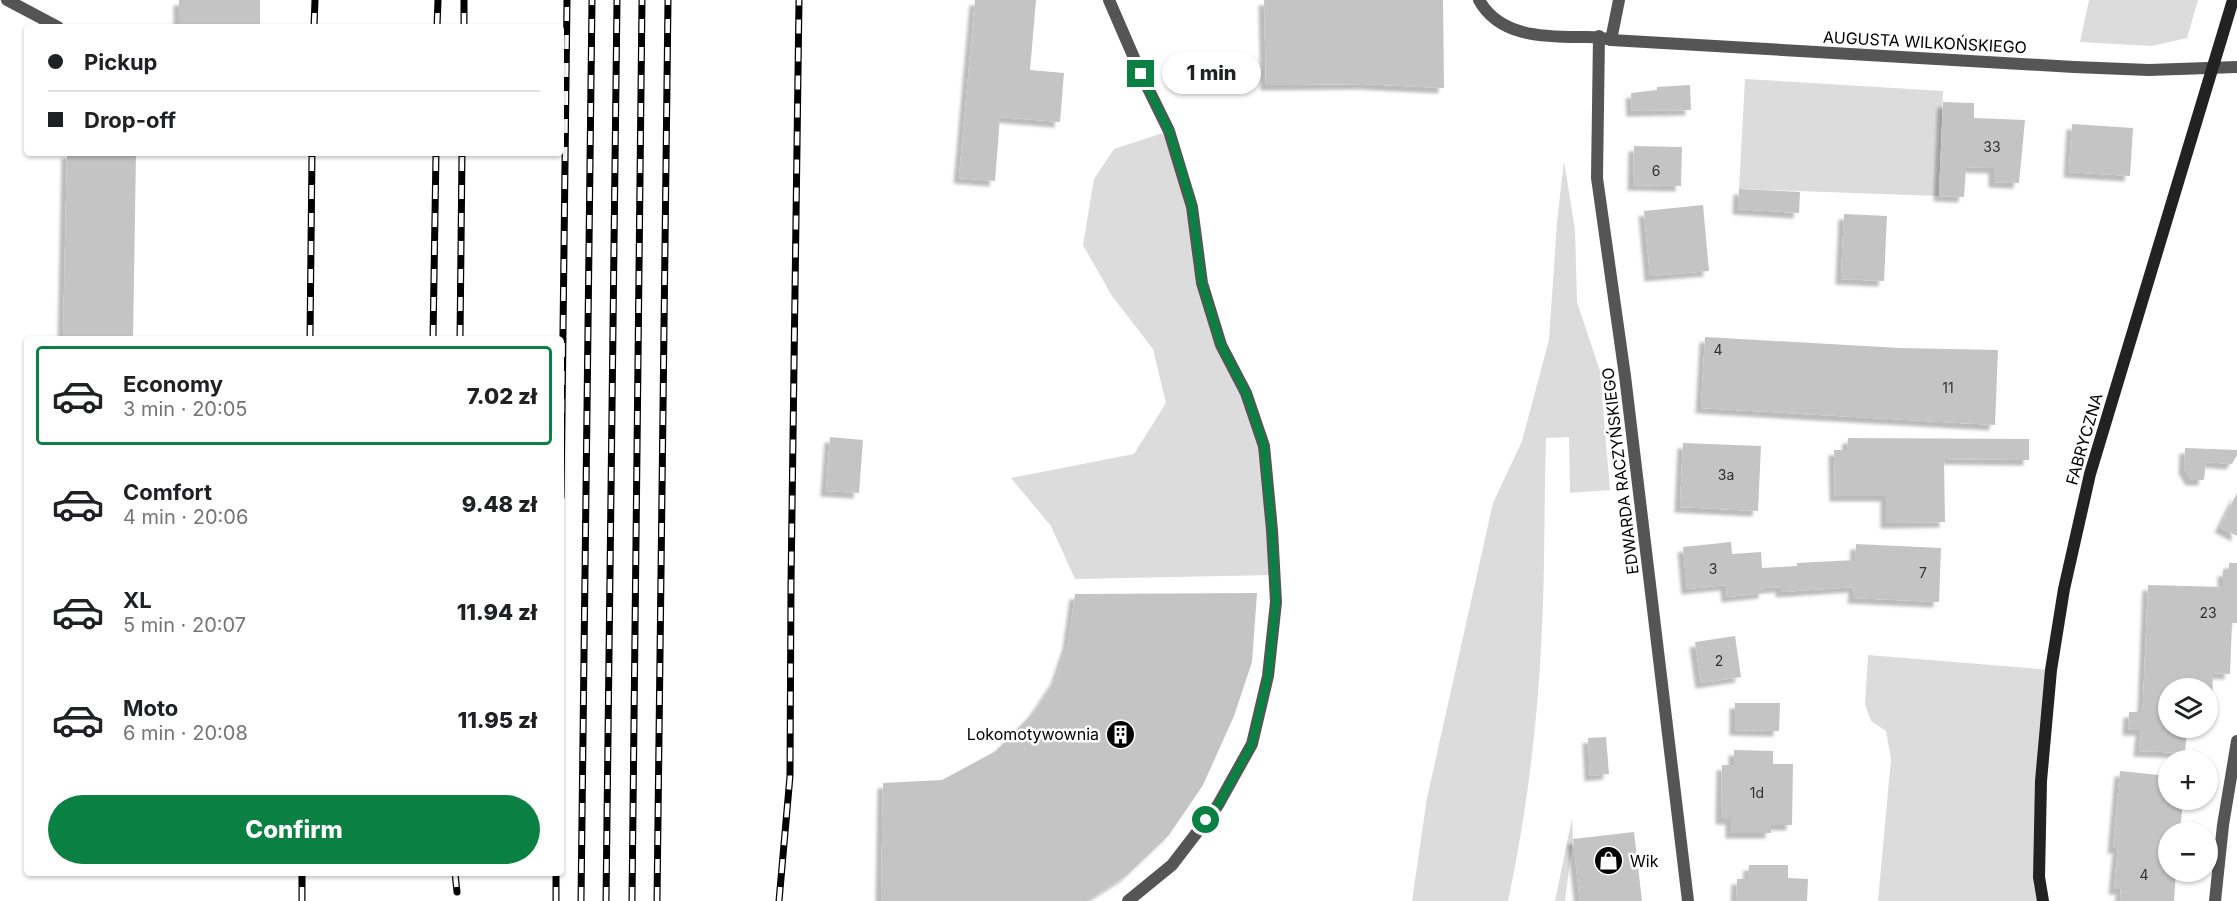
<!DOCTYPE html>
<meta charset="utf-8">
<style>
:root{--surface:#fff;--page:#f6f6f6;--text:#202124;--muted:#757577;--line:#e0e0e0;--accent:#0b8043}
body{margin:0;font-family:Inter,sans-serif;background:var(--page);color:var(--text);height:100vh;display:flex;flex-direction:column;font-size:22px;white-space:nowrap}
*{box-sizing:border-box;margin:0}
p{font-size:20px;color:var(--muted)}
.icon{flex:none;width:33px;height:33px;fill:none;stroke:currentColor;stroke-width:2;stroke-linecap:round;stroke-linejoin:round}
.map{position:relative;flex:1;overflow:hidden}
.sheet{position:absolute;left:24px;top:336px;width:540px;height:540px;display:flex;flex-direction:column;background:var(--surface);border-radius:6px;box-shadow:0 2px 4px #0004}
.sheet>*{flex:none}
.hud{position:absolute;left:24px;top:24px;width:540px;height:132px;border-radius:6px;box-shadow:0 2px 4px #0004;display:grid;align-content:center;height:132px;padding:0 24px;background:var(--surface)}
.fabs{position:absolute;left:2158px;top:678px;display:grid;gap:12px}
.fabs a{display:grid;place-items:center;width:60px;height:60px;border-radius:50%;background:var(--surface);box-shadow:0 2px 4px #0004;font-size:30px}
.end{position:absolute;width:27px;height:27px;margin:-14px;border:8px solid #0b8043;background:#fff;box-shadow:0 0 0 3px #fff}
.from{border-radius:50%}
.bubble{position:absolute;height:42px;border-radius:21px;background:var(--surface);box-shadow:0 2px 4px #0004;font-size:20px;font-weight:800;line-height:42px;text-align:center}
.hud b{display:flex;align-items:center;gap:21px;height:57px;font-size:22px}
.hud b+b{border-top:2px solid var(--line)}
.hud i{width:15px;height:15px;background:var(--text)}
ul{padding:10px 0 0;list-style:none}
li{display:flex;align-items:center;gap:18px;height:99px;margin:0 12px 9px;padding:0 12px;border:3px solid transparent;border-radius:6px}
li div{flex:1}
li b{display:block;font-size:22px}
li em{font-style:normal;font-weight:800}
li.on{border-color:var(--accent)}
li>.icon{width:54px;height:54px;stroke-width:1.5}
.action{display:flex;gap:12px;margin-top:auto;padding:12px 24px}
.action a{flex:1;height:69px;border-radius:36px;background:var(--accent);color:#fff;font-size:24px;font-weight:800;line-height:69px;text-align:center}
.map>svg:first-child{display:block}
.green{fill:#dcdcdc}
.building{fill:#c4c4c4;filter:url(#shadow)}
.lines{fill:none;stroke-linecap:round;stroke-linejoin:round}
.lane{stroke:#555;stroke-width:12}
.street{stroke:#555;stroke-width:12}
.secondary{stroke:#222;stroke-width:12}
.rail-casing{stroke:#000;stroke-width:7}
.rail{stroke:#fff;stroke-width:4.5;stroke-dasharray:14;stroke-linecap:butt}
.route{stroke:#0b8043;stroke-width:8}
.labels{text-anchor:middle;dominant-baseline:central;stroke-width:5;stroke-linejoin:round;paint-order:stroke}
.number-label{font-size:14px;fill:#313131}
.street-label{font-size:16px;fill:#000;stroke:#fff}
.poi-label{font-size:16px;fill:#000;stroke:#fff;text-anchor:end}
</style>
<div class="map">
<svg width="2237" height="901" viewBox="0 0 2237 901">
<defs>
<filter id="shadow"><feDropShadow dx="-5.5" dy="5.5" stdDeviation="1.5" flood-color="#0004"/></filter>
</defs>
<rect width="100%" height="100%" fill="#fff"/>
<!-- green -->
<path class="green" d="M2089,0h109l-11,38 -35,8 -72,-4z
M1745,79l198,12 -4,105 -200,-7z
M1169,131l33,152 62,163 11,129 -200,4 -24,-53 -40,-48 123,-24 32,-51 -13,-54 -41,-53 -29,-51 11,-66 20,-30z
M1564,161l11,69 2,72 23,69 10,119 -40,3 -1,-56 -23,1c-2,63 -1,128 -4,191 -4,92 -15,183 -34,272h-96l15,-103 66,-295 29,-62 27,-101 8,-118z
M1868,655l183,15 -10,111 2,120h-165l13,-142 -5,-28 -15,-10 -6,-17z
M1572,818l1,21 -8,62h-10z"/>
<!-- building -->
<path class="building" d="M179,0h81v27h-81z
M975,0h61l-6,70 34,3 -4,49 -60,-5 -5,64 -36,-3z
M1264,0h179l1,88 -81,-4 -97,1z
M1690,85l1,25 -59,1 -1,-18 26,-3v-3z
M1943,102l31,1v15l51,2 -6,63 -25,-1v-14l-28,-1 -2,30 -25,-1z
M2072,124l61,4 -3,48 -61,-4z
M1634,146l48,1 -1,39 -48,-1z
M67,153h69l-3,186h-70z
M1739,189l61,3 -1,21 -61,-4z
M1703,205l6,66 -59,5 -6,-65z
M1844,214l43,2 -3,65 -43,-2z
M1705,337l195,11 98,2 -3,75 -294,-17z
M830,437l33,3 -4,53 -33,-2z
M1848,438l181,1v21l-85,-1 1,63 -59,1v-27h-51l-1,-46h13z
M1683,443l78,3 -3,65 -78,-4z
M2185,448l52,2v5l-5,9 -26,-2 -2,18h-13l-7,-12z
M2237,493v43l-17,-9z
M1731,542l1,12 29,-2 1,16 35,-2v-3l58,-3 1,-16 85,4 -2,54 -86,-4 1,-11 -73,5v-5l-17,1v5l-37,4 -1,-12 -39,4 -4,-42z
M2229,563h8v60h-5l-2,51 -17,-1 -1,34h-4v-19h-39v40h18l-2,25 -46,-2 2,-21h-13l1,-18h12l2,-8 5,-119 75,2v-16h6z
M1257,593l-5,69 -18,54 -31,69 -34,50 -43,41 -39,25h-206l2,-118 59,-3 54,-29 38,-39 22,-33 12,-35 7,-50z
M1735,636l6,41 -40,6 -6,-41z
M1735,703h45l-1,28 -44,-1z
M1606,737l3,37 -19,2 -2,-38z
M1734,750l39,1v13h20l-1,61h-21v8h-40v-14h-10l1,-54h12z
M2120,771l49,5v24h14l-3,32h-11v40h7l-2,29h-54l1,-12h-7l4,-41h-5z
M1634,832l8,69h-62l-7,-62z
M1749,865h39v13l20,1 -1,22h-71l1,-22h11z"/>
<g class="lines">
<!-- lane -->
<path class="lane" d="M7,0l51,27
M1109,0l32,74 28,57 23,76 10,76 19,62 25,48 18,53 8,84 4,72 -8,74 -16,68 -34,61 -46,60 -44,36
M1479,0c20,36 63,37 100,37 12,0 20,-1 32,3l8,-40"/>
<!-- street -->
<path class="street" d="M1599,36l-2,142 28,198 63,525
M1611,40l463,27 75,3 88,-3
M2215,901l8,-76 14,-84"/>
<!-- secondary -->
<path class="secondary" d="M2043,901l-4,-24 2,-96 10,-111 13,-81 26,-115 143,-474"/>
<defs>
<path id="rail" d="M314,27l1,-27
M437,27l1,-27
M464,27v-27
M310,339l2,-186
M433,339l3,-186
M460,339l2,-186
M561,497l6,-497
M455,873l2,19
M302,901v-28
M556,901v-28
M581,901l11,-901
M606,901l11,-901
M632,901l10,-901
M657,901l11,-901
M779,901l11,-125 1,-192 8,-584"/>
</defs>
<!-- rail casing -->
<use href="#rail" class="rail-casing"/>
<!-- rail -->
<use href="#rail" class="rail"/>
</g>
<g class="lines">
<!-- route -->
<path class="route" d="M1141,74l28,57 12,38 11,38 10,76 19,62 25,48 18,53 8,84 4,72 -8,74 -16,68 -34,61 -12,15"/>
</g>
<!-- icons -->
<defs>
<symbol id="building-disc" viewBox="-11 -11 22 22"><circle r="9.5" fill="#000" stroke="#fff"/><path d="M-4-6H4V6H1V3H-1V6H-4ZM-2.5-4.3h1.7v1.8h-1.7ZM.8-4.3h1.7v1.8H.8ZM-2.5-1h1.7V.8h-1.7ZM.8-1h1.7V.8H.8Z" fill="#fff"/></symbol>
<symbol id="shop-disc" viewBox="-11 -11 22 22"><circle r="9.5" fill="#000" stroke="#fff"/><path d="M-5-2.5h2.3a2.7 3.5 0 0 1 5.4 0H5L5.5 6h-11ZM-1.5-2.5h3a1.5 2.3 0 0 0-3 0Z" fill="#fff"/></symbol>
</defs>
<g fill-rule="evenodd">
<use href="#building-disc" x="1104" y="718" width="33" height="33"/>
<use href="#shop-disc" x="1592" y="844" width="33" height="33"/>
</g>
<g class="labels">
<!-- number labels -->
<g class="number-label">
<text x="1992" y="146">33</text>
<text x="1656" y="170">6</text>
<text x="1718" y="349">4</text>
<text x="1948" y="387">11</text>
<text x="1726" y="474">3a</text>
<text x="1713" y="568">3</text>
<text x="1923" y="572">7</text>
<text x="2208" y="612">23</text>
<text x="1719" y="660">2</text>
<text x="1757" y="792">1d</text>
<text x="2144" y="874">4</text>
</g>
<!-- street labels -->
<g class="street-label">
<text transform="translate(1925 42) rotate(3)">AUGUSTA WILKOŃSKIEGO</text>
<text transform="translate(2084 439) rotate(-74)">FABRYCZNA</text>
<text transform="translate(1620 471) rotate(-97)">EDWARDA RACZYŃSKIEGO</text>
</g>
<!-- poi labels -->
<g class="poi-label">
<text x="1099" y="734">Lokomotywownia</text>
<text x="1630" y="861" text-anchor="start">Wik</text>
</g>
</g>
</svg>
<div class="fabs">
<a><svg class="icon" aria-label="layers" viewBox="0 0 24 24"><path d="M12 4l9 5-9 5-9-5zM3 14l9 5 9-5"/></svg></a>
<a>+</a>
<a>−</a>
</div>
<i class="end from" style="left:1206px;top:820px"></i>
<i class="end" style="left:1141px;top:74px"></i>
<div class="bubble" style="left:1162px;top:52px;width:99px">1 min</div>
<div class="hud">
<b><i class="from"></i>Pickup</b>
<b><i></i>Drop-off</b>
</div>
<section class="sheet">
<ul>
<li class="on"><svg class="icon" aria-label="car" viewBox="0 0 24 24"><path d="M5 17H2v-5l4-1 3-4h7l3 4 3 1v5h-3M9 17h6M6 11h13"/><circle cx="7" cy="17" r="2"/><circle cx="17" cy="17" r="2"/></svg><div><b>Economy</b><p>3 min · 20:05</p></div><em>7.02 zł</em></li>
<li><svg class="icon" aria-label="car" viewBox="0 0 24 24"><path d="M5 17H2v-5l4-1 3-4h7l3 4 3 1v5h-3M9 17h6M6 11h13"/><circle cx="7" cy="17" r="2"/><circle cx="17" cy="17" r="2"/></svg><div><b>Comfort</b><p>4 min · 20:06</p></div><em>9.48 zł</em></li>
<li><svg class="icon" aria-label="car" viewBox="0 0 24 24"><path d="M5 17H2v-5l4-1 3-4h7l3 4 3 1v5h-3M9 17h6M6 11h13"/><circle cx="7" cy="17" r="2"/><circle cx="17" cy="17" r="2"/></svg><div><b>XL</b><p>5 min · 20:07</p></div><em>11.94 zł</em></li>
<li><svg class="icon" aria-label="car" viewBox="0 0 24 24"><path d="M5 17H2v-5l4-1 3-4h7l3 4 3 1v5h-3M9 17h6M6 11h13"/><circle cx="7" cy="17" r="2"/><circle cx="17" cy="17" r="2"/></svg><div><b>Moto</b><p>6 min · 20:08</p></div><em>11.95 zł</em></li>
</ul>
<div class="action"><a>Confirm</a></div>
</section>
</div>
